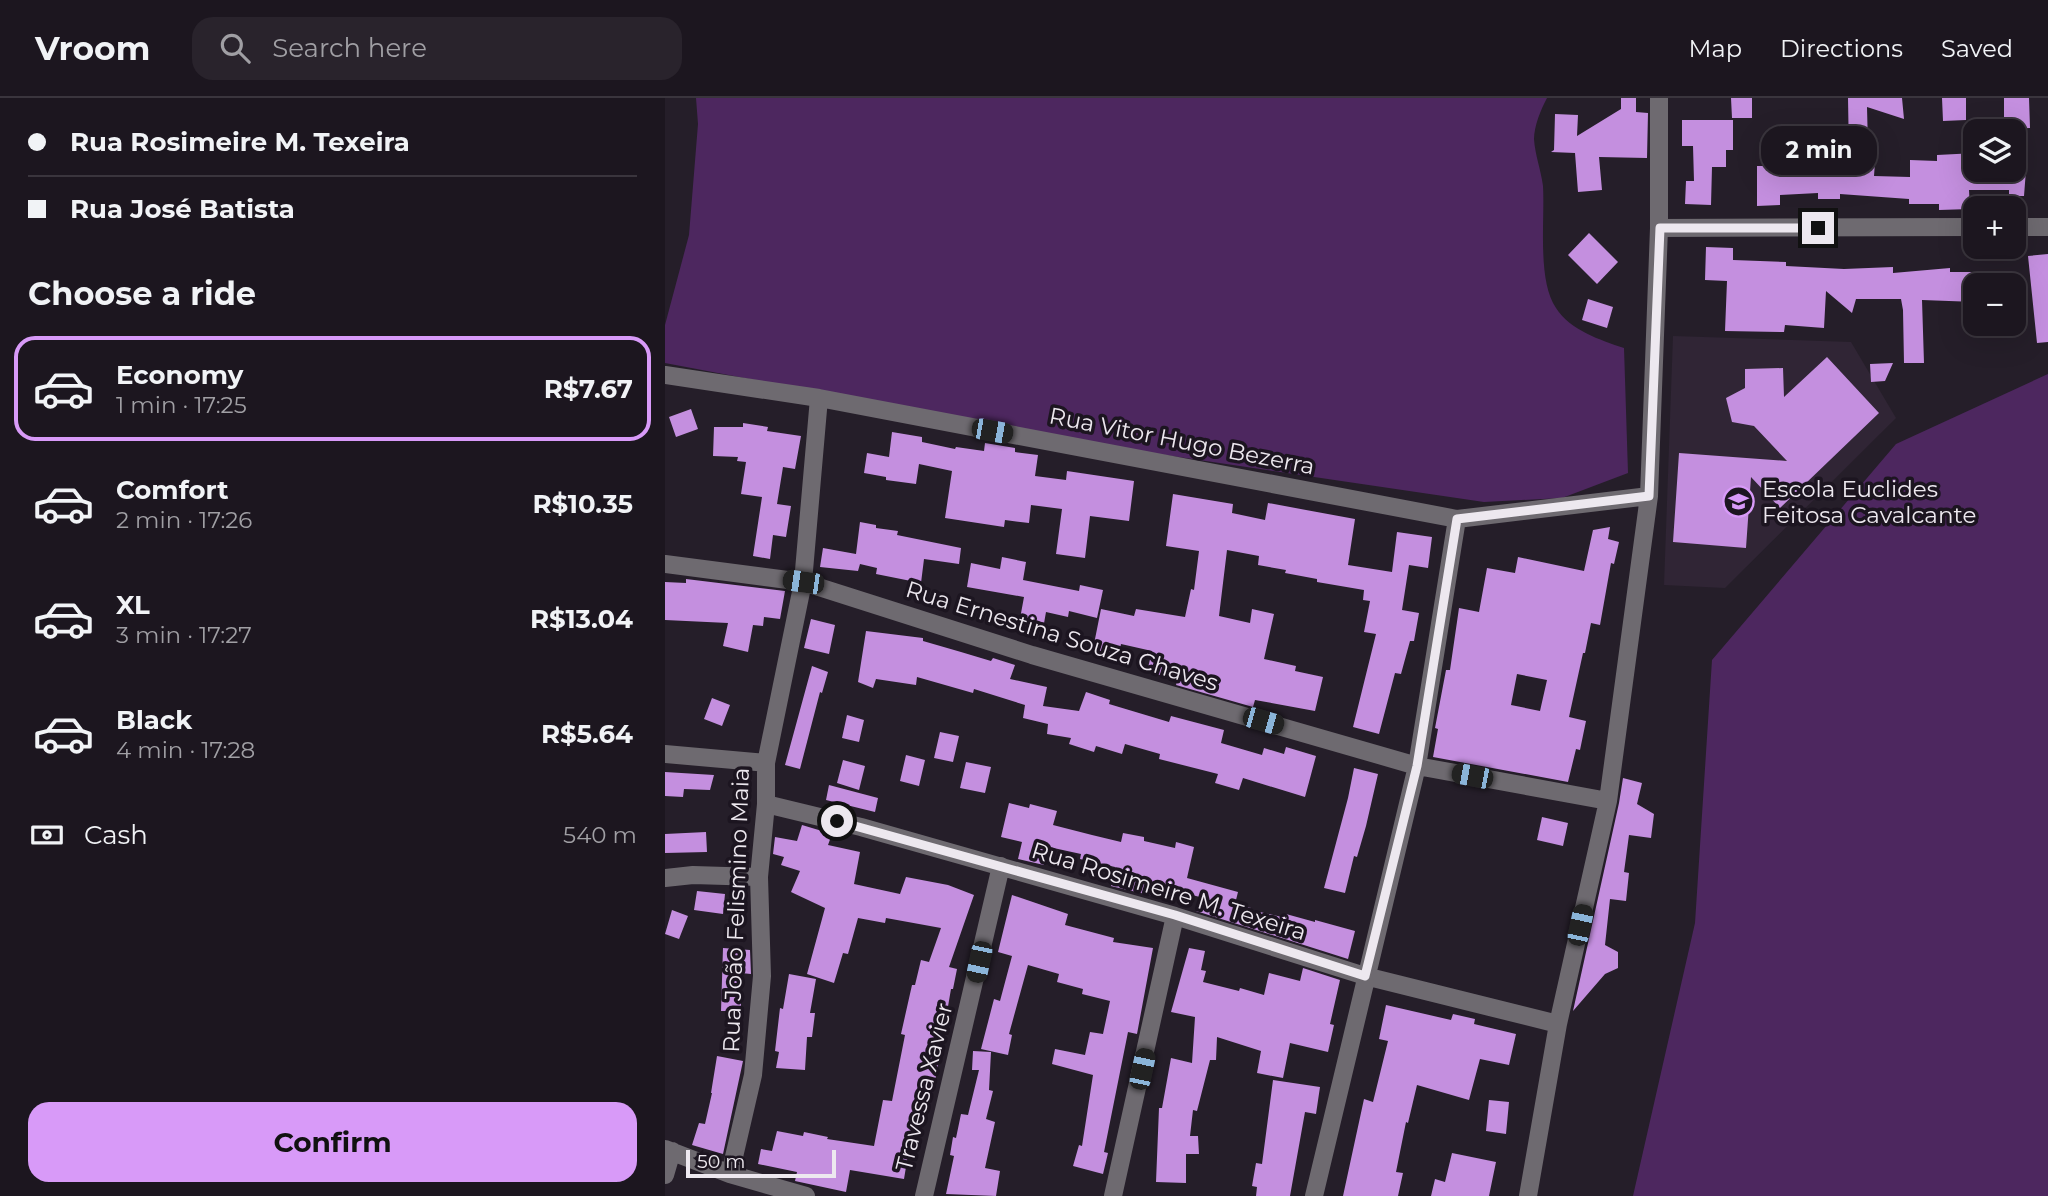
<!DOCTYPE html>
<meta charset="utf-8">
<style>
:root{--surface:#1c161f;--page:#29232c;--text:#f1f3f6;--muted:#a09fa4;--line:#3a353d;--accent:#d89af8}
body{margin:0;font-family:Montserrat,sans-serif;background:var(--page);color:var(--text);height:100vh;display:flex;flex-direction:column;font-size:26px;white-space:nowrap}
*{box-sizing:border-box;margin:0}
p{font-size:23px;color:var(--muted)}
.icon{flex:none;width:38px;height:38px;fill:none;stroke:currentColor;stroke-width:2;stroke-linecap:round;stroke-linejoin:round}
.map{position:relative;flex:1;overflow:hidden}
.drawer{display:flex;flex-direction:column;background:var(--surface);width:665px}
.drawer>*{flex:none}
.hud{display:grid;align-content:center;height:154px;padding:0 28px;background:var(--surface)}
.tools{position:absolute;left:1298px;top:21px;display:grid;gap:14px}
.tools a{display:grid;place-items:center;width:63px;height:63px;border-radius:14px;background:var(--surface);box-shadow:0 7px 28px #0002,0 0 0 2px var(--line);font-size:35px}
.scale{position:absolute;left:21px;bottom:18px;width:150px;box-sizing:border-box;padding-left:7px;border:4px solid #ede8ef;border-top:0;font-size:19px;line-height:24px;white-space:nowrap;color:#ede8ef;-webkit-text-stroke:5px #1c1520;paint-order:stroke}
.end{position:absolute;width:32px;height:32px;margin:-16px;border:9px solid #ede8ef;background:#111;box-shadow:0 0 0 4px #111}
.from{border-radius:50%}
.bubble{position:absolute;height:49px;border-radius:21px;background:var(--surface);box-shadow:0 7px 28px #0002,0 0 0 2px var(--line);font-size:23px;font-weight:700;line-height:49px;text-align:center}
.car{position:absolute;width:21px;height:42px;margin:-21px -10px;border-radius:9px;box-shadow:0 0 5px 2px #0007;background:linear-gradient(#222 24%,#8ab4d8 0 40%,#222 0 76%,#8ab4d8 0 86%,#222 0)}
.hud b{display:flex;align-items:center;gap:24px;height:66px;font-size:26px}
.hud b+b{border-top:2px solid var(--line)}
.hud i{width:18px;height:18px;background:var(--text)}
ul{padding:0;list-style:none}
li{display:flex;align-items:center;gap:21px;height:105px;margin:0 14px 10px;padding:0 14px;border:4px solid transparent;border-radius:21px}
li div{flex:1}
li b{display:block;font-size:26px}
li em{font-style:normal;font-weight:700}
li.on{border-color:var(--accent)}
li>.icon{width:63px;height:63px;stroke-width:1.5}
h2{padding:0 28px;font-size:32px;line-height:84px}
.pay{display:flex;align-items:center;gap:18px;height:77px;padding:0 28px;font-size:26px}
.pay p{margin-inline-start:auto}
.action{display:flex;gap:14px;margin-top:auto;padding:14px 28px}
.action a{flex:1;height:80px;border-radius:21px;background:var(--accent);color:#111;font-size:28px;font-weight:700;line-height:80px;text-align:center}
header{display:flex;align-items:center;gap:42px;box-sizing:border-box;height:98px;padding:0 35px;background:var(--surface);border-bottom:2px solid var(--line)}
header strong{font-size:33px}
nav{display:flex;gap:38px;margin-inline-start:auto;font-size:24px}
.search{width:490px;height:63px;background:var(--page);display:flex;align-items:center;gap:18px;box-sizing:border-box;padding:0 24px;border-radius:21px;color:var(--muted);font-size:26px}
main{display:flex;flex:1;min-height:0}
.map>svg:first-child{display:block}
.built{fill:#302535}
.green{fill:#4d275f}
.building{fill:#c48fdf;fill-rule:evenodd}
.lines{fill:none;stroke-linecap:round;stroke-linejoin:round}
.minor{stroke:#6e6a70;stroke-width:18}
.route{stroke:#ede8ef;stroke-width:9}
.labels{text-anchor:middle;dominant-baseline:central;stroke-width:7;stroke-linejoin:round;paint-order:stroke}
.street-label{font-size:23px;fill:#ede8ef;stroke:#1c1520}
.poi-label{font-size:23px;fill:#ede8ef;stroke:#1c1520;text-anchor:start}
</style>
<header>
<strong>Vroom</strong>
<div class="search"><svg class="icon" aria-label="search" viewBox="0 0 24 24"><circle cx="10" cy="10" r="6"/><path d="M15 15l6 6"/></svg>Search here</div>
<nav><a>Map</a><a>Directions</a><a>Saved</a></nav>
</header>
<main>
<section class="drawer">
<div class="hud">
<b><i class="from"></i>Rua Rosimeire M. Texeira</b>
<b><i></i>Rua José Batista</b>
</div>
<h2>Choose a ride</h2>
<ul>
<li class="on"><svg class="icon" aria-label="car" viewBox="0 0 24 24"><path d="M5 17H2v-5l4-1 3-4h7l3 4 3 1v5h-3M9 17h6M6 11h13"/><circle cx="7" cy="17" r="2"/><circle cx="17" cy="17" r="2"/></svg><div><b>Economy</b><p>1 min · 17:25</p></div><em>R$7.67</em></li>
<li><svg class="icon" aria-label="car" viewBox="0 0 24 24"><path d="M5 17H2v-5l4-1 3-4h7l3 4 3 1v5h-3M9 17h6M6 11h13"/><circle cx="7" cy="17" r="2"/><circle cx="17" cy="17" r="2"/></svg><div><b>Comfort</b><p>2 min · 17:26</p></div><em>R$10.35</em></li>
<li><svg class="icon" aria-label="car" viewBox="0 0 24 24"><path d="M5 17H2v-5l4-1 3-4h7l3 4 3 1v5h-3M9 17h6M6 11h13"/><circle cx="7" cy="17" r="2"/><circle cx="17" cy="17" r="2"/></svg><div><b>XL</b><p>3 min · 17:27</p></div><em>R$13.04</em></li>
<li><svg class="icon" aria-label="car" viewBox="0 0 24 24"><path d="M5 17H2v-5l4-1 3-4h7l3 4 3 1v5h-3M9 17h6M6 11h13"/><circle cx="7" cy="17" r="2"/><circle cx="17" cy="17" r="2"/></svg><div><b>Black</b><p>4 min · 17:28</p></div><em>R$5.64</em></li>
</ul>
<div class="pay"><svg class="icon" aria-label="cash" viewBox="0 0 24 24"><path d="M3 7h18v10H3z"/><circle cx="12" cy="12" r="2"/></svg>Cash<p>540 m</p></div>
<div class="action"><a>Confirm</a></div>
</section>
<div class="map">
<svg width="1383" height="1098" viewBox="0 0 1383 1098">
<rect width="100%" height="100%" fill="#251e29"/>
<!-- built -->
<path class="built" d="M1008,238l178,6 45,76 -171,170 -61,-3z"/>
<!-- green -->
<path class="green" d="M31,0h851c-6,11 -13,28 -13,41 1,16 7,31 9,47 2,34 -6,94 13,122 14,22 44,32 68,40l4,125 -66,25 -78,4 -380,-56 -439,-83v-38l24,-90 9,-111z
M1383,276v822h-415l62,-273 17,-263 184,-216z"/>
<!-- building -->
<path class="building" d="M956,0h15v14l12,1 -1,45 -48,-1 3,33 -24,2 -3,-39 -24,-1 3,-2 1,-36 23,1 -1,21 44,-27z
M1066,0h21v20h-20z
M1183,0h54l2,21 -37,-12 1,40 8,1 -2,28 36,1v-17l27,1v-6l39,-2v17h50l-2,26h-15v-6h-40l1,19 -31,1v-6h-30v-5l-69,-5v5h-22v-6l-38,2v10l-23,1v-40h32v-2l29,-2v-6h31z
M1277,0h24v22l-23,1z
M1339,0h25l1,30 -26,1z
M1017,22h51v30h-7v17h-14l-1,38 -26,-1 1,-23h8l-1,-35h-11z
M924,135l29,29 -21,22 -29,-29z
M1041,149l27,1v12l53,2v4l58,3 49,-2v6l57,-5v4h26v30l-54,-2 2,63h-20l-1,-53 -2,-11h-45l-4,14 -26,-22 -2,37 -39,-3 -1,7 -59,-1 2,-50 -22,-1z
M1383,156v88l-11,1 -9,-87z
M923,201l25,8 -6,21 -25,-8z
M1162,259l52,56 -99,95 -29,-31 -5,71 -73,-6 6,-89 108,8 -33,-35 -22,-4 -6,-24 19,-10v-19l38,-1 1,29z
M1228,265l-8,18 -14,1 -1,-18z
M26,311l7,20 -22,8 -7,-20z
M78,325l25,4 -1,4 34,5 -6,33 -12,-2 -6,37 14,2 -5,31 -13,-2 -3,24 -17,-3 9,-59 -21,-3 5,-32 -9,-1 1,-4 -25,-1 1,-29h29z
M227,334l30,5v5l33,7 1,-2 28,4 1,-8 30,5v4l23,3 -3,21 31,4 1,-9 67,10 -5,40 -39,-5 -5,42 -29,-4 6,-45 -31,-4 -2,18 -24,-3 -1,7 -59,-9 7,-47 -33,-7 -3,20 -30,-4v-3l-22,-4 3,-20 22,4z
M508,396l60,10 -1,9 33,7 3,-17 87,16 -7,46 44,7 5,-40 35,5 -4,31 -19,-3 -7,45 17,3 -5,28h-4l-9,33 -6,-1 -16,61 -26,-7 23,-93 -12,-2 6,-31 -7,-1 1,-10 -47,-8v-3l-32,-6 1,-3 -28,-5 1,-9 -32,-6 -8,66 31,7 2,-14 22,5 -10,45 32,7 -1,5 28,6 -8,34 -60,-11 -2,7 -77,-22 2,-6 -31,-7 5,-21 -31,-7 -3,15 -26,-5 9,-45 33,7 2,-7 49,8 6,-28 3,1 5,-39 -33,-5z
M195,424l16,3v3l22,3 -1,4 64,13 -2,16 -35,-5 -3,24 -45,-9 1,-6 -17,-4 -2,7 -38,-4 3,-19 33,6z
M945,429l-2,12 11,3 -5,22 -3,-1 -11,62 -9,-2 -6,30h-2l-14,64 17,4 -6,29 -4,-1 -8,33 -135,-25 5,-28 -3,-1 11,-58h4l9,-62 20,4 8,-44 28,5 3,-16 66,14 9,-41zM852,576l30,6 -7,31 -29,-6z
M337,459l24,5 -3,18 56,11 1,-6 23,5 -6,28 -28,-7 -1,6 -22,-5 -3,17 -24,-5 5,-27 -57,-10 4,-24 29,6z
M21,481l99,12 -5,28 -16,-2 -1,9 -10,-1 -5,27 -25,-6 5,-23 -63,-3v-38l21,1z
M146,521l24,6 -6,29 -25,-6z
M201,533l57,7v3l38,11 30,9 2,-3 22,7 -5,14 37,8 -4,19 36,5 7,-19 24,8 -1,4 60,18 2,-6 53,14 -3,13 41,12 2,-7 20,6 2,-7 30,9 -11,41 -62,-19 -4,12 -24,-7 3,-9 -59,-15 1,-5 -35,-10 -3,10 -26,-8 -2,6 -25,-8 2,-6 -24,-4 1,-10 -25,-6 2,-13 -51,-16 -1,4 -56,-16 -1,8 -40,-6 -3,9 -15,-6z
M147,568l16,6 -6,21 -2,-1 -20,77 -15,-4z
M47,600l18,7 -8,21 -18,-7z
M182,617l17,5 -5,22 -17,-4z
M275,634l19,4 -6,26 -19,-4z
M241,657l19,5 -6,26 -19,-5z
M178,662l22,6 -6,24 -22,-7z
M301,664l25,5 -6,26 -25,-5z
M689,670l24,6 -12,52 -9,31 -3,-1 -9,37 -21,-5 24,-90z
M0,674l49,3 -4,15 -26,-1 -1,8 -18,-1z
M958,680l19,5 -5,21 17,10 -3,24 -22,-3 -5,37 5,1 -3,28 -16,-2 -5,46 13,7v16l-13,6 -32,37 46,-208z
M164,687l49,13 -3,14 -49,-12z
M344,705l20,5 1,-4 27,7 -4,14 39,10 29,7 2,-9 21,4v4l31,7 1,-6 18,5 -7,31 51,14 -3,12 16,4v2l35,8v-4l29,8v-2l40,11 -7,28 -152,-48 4,-14 -44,-11 -2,10 -39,-9 -4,-1 4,-19 -35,-8 1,-5 -32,-7 -5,18 -26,-6 4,-17 -21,-5z
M877,719l26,6 -5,23 -26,-6z
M137,727l30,9 -4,11 32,7 -6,32 46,10 6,-17 42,8 26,10 -25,72 8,2 -4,20h-2l-15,87 -6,28 -13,-3 -13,78 -54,-9 -4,22 -51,-11 2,-9 -39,-8 3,-15 11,2 5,-20 26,5 1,-4 24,5 -1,2 47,7 9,-46 9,1 13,-66 -4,-1 11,-49h3l6,-25 8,2 12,-34 -55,-10 -1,5 -27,-5 -10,36 -5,-1 -9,30 -27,-9 18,-66 -34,-16 9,-21 -19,-6 3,-8 -11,-3 2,-17 22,4z
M41,734l1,20 -42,1v-19z
M32,793l28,3 -2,20 -29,-4z
M347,797l56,19 -3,11 49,13 -1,4 40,6 -16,86 -9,-2 -24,120 4,1 -5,21 -30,-8 6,-21 3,1 11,-71 -41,-11 3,-15 30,6 5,-23 13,2 7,-33 -28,-7 1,-5 -26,-7 2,-8 -31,-9 -19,69 3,1 -4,20 -27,-6 13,-50 6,2 12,-45 -14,-4z
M7,812l16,6 -9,23 -14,-5z
M58,850l27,2 1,24 -10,-1v38h-20z
M524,850l16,3 -4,19 5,1 -3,11 36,9 1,-3 24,7 5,-22 31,8 3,-13 37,12 -10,44 4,1 -6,27 -38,-9 -7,35 -26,-5 4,-22 -44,-14 -1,23h-6l-13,51 -4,-1 -3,26h8l1,18h-13v29l-30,-1 3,-74h3l9,-50 21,5 3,-46 -24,-5z
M124,876l27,5 -6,34h5l-3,24h-5l-2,33 -29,-2 3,-16 -4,-1 5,-43 3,1z
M721,907l65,15 2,-6 22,5 -1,5 42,10 -7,31 -29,-6 -11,41 -52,-15 -9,38 -2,-1 -10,50 7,1 -5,23h-55l21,-97 9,3 15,-61 -9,-2z
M308,953l18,1 -2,38 4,1 -7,28 9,3 -10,46 15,3 -4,25 -50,-2 8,-38 -4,-1 3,-18 3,1 5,-24 7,1 11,-45h-7z
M52,958l26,5 -20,93 -31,-9 7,-22 6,1 7,-31h-1z
M608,982l47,7 -4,27 -11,-2 -15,84h-34l1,-9 -5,-1 4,-23 6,1z
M824,1002l20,2 -3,32 -20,-3z
M787,1055l44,9 -7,34h-58l4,-17 10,3z"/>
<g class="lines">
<!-- minor -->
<path class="minor" d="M1349,129h34
M994,130l317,-1
M0,277l154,23 638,121 192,-23
M0,466l138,18 229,73 385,111 191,35
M0,656l101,9
M101,706l95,23 314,89 190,60 193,48
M0,780l28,-3 66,2
M0,1051l65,25 76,22
M65,1076l23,-99 9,-99 -3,-99 7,-73v-41l37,-181 16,-184
M0,1077l7,-24
M259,1098l77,-330
M448,1098l62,-280
M649,1098l103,-430 40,-247
M863,1098l30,-172 50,-223 41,-305 10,-268v-130"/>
</g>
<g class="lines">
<!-- route -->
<path class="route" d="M172,723l338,94 190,61 52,-210 40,-247 192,-23 11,-268h158"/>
</g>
<!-- icons -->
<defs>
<symbol id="school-ring" viewBox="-11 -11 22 22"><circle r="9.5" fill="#1c1520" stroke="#d89af8" stroke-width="1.5"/><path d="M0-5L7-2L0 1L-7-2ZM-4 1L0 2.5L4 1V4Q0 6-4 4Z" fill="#d89af8"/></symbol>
</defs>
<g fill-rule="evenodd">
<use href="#school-ring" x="1056" y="386" width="35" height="35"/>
</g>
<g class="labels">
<!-- street labels -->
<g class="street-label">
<text transform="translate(517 343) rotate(11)">Rua Vitor Hugo Bezerra</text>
<text transform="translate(397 538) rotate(17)">Rua Ernestina Souza Chaves</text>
<text transform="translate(504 793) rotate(17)">Rua Rosimeire M. Texeira</text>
<text transform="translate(71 812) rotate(-88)">Rua João Felismino Maia</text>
<text transform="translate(259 989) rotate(-76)">Travessa Xavier</text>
</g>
<!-- poi labels -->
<g class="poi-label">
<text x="1097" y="391">Escola Euclides<tspan x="1097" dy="26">Feitosa Cavalcante</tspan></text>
</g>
</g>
</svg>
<div class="tools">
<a><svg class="icon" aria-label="layers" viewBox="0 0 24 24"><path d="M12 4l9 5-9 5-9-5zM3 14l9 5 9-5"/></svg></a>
<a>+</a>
<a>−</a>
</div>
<div class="scale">50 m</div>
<i class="end from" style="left:172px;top:723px"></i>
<i class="end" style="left:1153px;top:130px"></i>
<div class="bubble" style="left:1096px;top:28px;width:116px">2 min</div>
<i class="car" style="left:327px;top:333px;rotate:100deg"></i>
<i class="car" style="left:138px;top:484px;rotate:278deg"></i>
<i class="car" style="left:598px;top:623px;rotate:106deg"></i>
<i class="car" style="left:807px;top:678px;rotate:281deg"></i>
<i class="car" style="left:915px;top:827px;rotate:12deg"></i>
<i class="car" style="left:314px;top:864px;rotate:192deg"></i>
<i class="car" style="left:477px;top:971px;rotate:12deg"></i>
</div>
</main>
